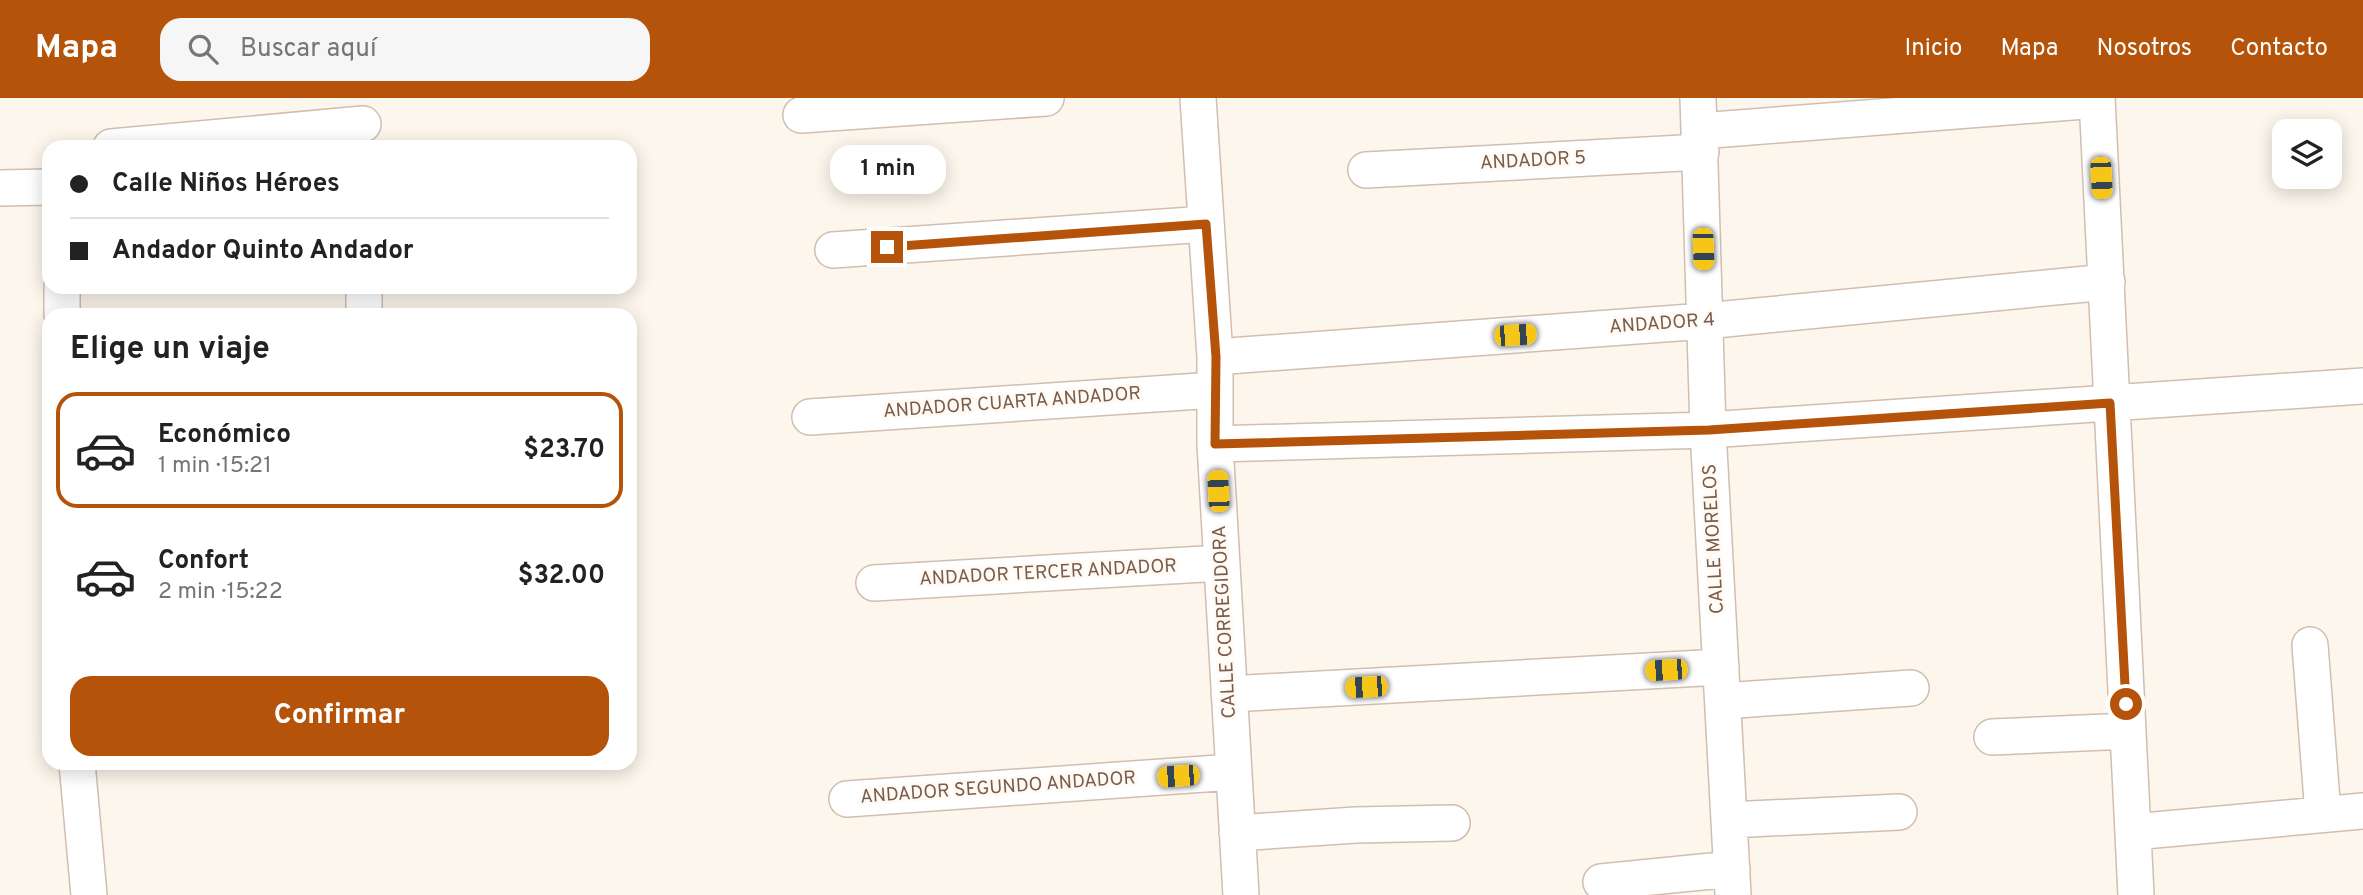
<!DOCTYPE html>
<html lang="es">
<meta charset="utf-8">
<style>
:root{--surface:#fff;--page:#f6f6f6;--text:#222;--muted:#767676;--line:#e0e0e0;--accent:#b45309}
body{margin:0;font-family:Overpass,sans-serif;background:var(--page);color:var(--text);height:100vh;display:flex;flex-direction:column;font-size:26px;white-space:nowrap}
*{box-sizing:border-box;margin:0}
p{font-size:23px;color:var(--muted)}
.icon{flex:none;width:38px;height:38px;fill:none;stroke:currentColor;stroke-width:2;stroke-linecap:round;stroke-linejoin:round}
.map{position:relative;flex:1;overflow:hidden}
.drawer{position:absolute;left:42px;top:210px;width:595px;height:462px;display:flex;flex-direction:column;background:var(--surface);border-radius:21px;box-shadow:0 4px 18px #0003}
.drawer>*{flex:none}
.top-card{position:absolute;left:42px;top:42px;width:595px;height:154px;border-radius:21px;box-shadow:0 4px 18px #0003;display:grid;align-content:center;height:154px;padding:0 28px;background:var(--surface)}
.fabs{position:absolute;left:2272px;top:21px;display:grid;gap:14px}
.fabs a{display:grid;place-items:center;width:70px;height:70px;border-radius:14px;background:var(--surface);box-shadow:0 4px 18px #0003;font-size:35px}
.end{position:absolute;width:32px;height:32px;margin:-16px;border:9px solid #b45309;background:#fff;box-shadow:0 0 0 4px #fff}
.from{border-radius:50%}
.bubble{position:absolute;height:49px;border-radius:21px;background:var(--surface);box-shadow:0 4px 18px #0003;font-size:23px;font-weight:700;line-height:49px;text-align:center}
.car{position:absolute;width:21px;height:42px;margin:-21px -10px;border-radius:9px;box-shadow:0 0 5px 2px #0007;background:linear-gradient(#f5c518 24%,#345 0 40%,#f5c518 0 76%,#345 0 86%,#f5c518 0)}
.top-card b{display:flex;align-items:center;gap:24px;height:66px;font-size:26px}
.top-card b+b{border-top:2px solid var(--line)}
.top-card i{width:18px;height:18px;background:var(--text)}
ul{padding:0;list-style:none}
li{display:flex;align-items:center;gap:21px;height:116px;margin:0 14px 10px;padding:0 14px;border:4px solid transparent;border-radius:21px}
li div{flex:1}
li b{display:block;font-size:26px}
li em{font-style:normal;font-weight:700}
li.current{border-color:var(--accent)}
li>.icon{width:63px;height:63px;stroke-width:1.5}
h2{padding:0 28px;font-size:32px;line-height:84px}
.action{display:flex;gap:14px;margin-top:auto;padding:14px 28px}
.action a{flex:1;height:80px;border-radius:21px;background:var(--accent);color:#fff;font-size:28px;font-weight:700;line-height:80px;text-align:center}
header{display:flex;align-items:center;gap:42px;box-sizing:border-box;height:98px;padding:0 35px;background:var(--accent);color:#fff}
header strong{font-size:33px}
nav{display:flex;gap:38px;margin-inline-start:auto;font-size:24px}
.search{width:490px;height:63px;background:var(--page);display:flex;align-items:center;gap:18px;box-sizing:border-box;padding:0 24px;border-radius:21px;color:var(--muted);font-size:26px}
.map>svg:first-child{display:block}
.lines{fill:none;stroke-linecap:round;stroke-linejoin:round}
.minor-casing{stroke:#d1beb0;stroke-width:38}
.minor{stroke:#fff;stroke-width:35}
.route{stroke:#b45309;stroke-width:9}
.labels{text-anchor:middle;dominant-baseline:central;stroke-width:6;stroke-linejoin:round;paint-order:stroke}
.street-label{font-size:19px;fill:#7a5c4d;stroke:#fffaf3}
</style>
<header>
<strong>Mapa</strong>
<div class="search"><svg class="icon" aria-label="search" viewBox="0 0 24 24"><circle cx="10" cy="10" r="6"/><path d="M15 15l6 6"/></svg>Buscar aquí</div>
<nav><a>Inicio</a><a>Mapa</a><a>Nosotros</a><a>Contacto</a></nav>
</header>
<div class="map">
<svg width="2363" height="797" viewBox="0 0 2363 797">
<rect width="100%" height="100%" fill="#fdf6ec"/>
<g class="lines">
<defs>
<path id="minor" d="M1198,0l17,259v87l26,451
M1698,0l10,332 25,465
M2097,0l39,797
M801,17l245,-17
M1700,33l397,-31
M111,49l252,-23
M1366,72l335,-18
M0,90l49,-1
M833,152l373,-26
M364,189v28
M62,217v-28
M1215,259l490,-36 402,-39
M810,319l405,-27
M1215,346l493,-14 655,-44
M874,485l348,-20
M2310,547l13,169
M1229,596l492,-27
M1723,603l188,-13
M1992,639l136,-6
M77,665l12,132
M847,701l386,-27
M1729,722l170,-8
M2133,734l230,-21
M1237,735l119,-8 96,-2
M1601,784l131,-13"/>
</defs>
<!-- minor casing -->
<use href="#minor" class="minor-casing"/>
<!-- minor -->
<use href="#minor" class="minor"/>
</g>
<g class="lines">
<!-- route -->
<path class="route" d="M887,149l319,-23 10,133 -1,87 494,-14 401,-27 16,301"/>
</g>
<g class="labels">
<!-- street labels -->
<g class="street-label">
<text transform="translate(1533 63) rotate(-3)">ANDADOR 5</text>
<text transform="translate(1662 226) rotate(-4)">ANDADOR 4</text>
<text transform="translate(1012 305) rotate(-4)">ANDADOR CUARTA ANDADOR</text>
<text transform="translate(1714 441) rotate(-93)">CALLE MORELOS</text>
<text transform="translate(1048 475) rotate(-3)">ANDADOR TERCER ANDADOR</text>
<text transform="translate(1225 524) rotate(-93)">CALLE CORREGIDORA</text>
<text transform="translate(998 690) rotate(-4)">ANDADOR SEGUNDO ANDADOR</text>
</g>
</g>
</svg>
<div class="fabs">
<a><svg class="icon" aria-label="layers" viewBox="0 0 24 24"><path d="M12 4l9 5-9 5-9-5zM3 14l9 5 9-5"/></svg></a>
</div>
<i class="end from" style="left:2126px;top:606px"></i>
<i class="end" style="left:887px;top:149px"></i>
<div class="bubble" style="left:830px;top:47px;width:116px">1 min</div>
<i class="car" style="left:2101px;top:80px;rotate:177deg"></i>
<i class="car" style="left:1703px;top:151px;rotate:178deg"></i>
<i class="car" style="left:1515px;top:237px;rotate:86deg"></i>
<i class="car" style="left:1218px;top:393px;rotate:357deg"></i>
<i class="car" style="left:1666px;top:572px;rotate:267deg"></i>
<i class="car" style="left:1366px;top:589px;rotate:267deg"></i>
<i class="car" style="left:1178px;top:678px;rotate:266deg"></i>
<div class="top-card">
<b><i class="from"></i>Calle Niños Héroes</b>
<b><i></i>Andador Quinto Andador</b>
</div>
<section class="drawer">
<h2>Elige un viaje</h2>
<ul>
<li class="current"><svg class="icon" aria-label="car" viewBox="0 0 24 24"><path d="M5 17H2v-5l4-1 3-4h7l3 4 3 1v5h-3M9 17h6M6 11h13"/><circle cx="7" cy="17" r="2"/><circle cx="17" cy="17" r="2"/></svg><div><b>Económico</b><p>1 min · 15:21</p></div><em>$23.70</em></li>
<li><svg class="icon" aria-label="car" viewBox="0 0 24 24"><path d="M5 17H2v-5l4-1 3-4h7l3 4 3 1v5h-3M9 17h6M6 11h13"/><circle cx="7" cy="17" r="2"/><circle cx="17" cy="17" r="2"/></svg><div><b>Confort</b><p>2 min · 15:22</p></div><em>$32.00</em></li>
</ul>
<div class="action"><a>Confirmar</a></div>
</section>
</div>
